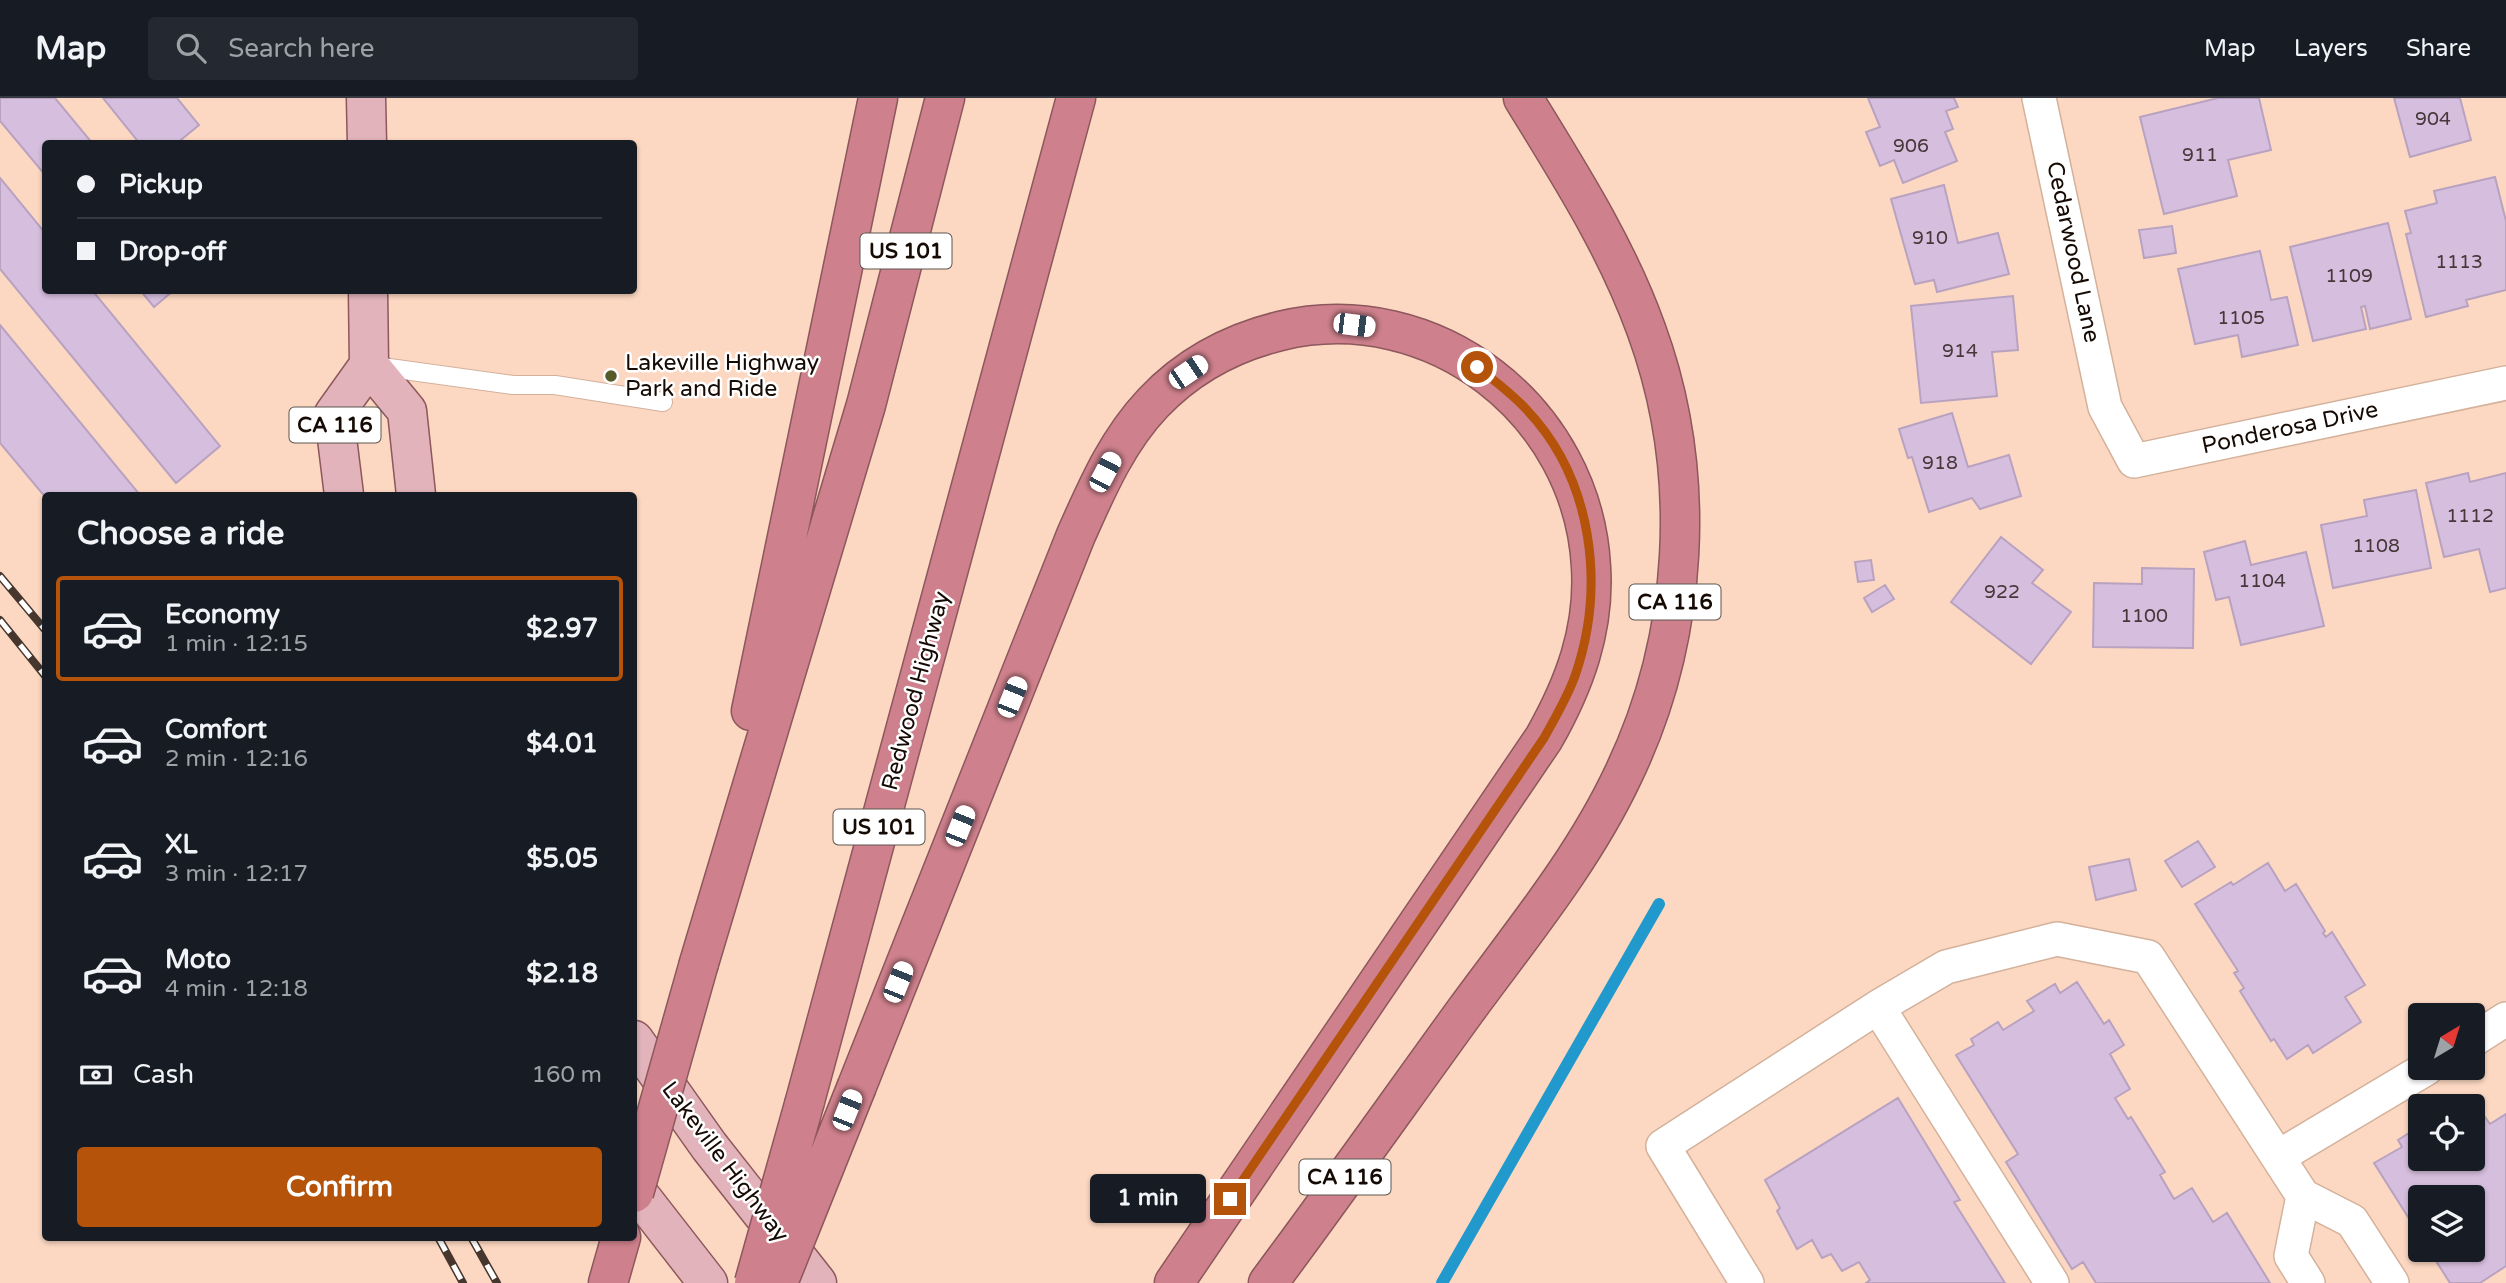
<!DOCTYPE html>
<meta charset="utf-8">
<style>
:root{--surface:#171b24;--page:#242831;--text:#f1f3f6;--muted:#9ea1a6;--line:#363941;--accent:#b45309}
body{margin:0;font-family:"Varela Round",sans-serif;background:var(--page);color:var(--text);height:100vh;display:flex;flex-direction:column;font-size:26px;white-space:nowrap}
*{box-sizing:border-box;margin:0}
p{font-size:23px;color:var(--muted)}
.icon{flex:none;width:38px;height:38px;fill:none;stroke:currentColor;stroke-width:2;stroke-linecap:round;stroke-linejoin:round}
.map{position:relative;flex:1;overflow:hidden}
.side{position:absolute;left:42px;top:394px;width:595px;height:749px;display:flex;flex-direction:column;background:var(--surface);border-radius:7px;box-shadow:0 2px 5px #0004}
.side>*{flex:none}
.guide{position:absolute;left:42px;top:42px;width:595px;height:154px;border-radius:7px;box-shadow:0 2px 5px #0004;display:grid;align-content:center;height:154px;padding:0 35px;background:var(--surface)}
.needle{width:46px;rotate:38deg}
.tools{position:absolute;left:2408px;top:905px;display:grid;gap:14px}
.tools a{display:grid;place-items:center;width:77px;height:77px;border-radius:7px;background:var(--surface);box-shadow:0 2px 5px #0004;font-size:35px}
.end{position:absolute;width:32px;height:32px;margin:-16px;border:9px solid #b45309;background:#fff;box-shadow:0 0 0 4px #fff}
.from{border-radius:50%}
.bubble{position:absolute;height:49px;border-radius:7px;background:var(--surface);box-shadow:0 2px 5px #0004;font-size:23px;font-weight:700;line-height:49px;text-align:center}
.car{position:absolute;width:21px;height:42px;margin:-21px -10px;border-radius:9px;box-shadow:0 0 5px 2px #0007;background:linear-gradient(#fff 24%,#345 0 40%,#fff 0 76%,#345 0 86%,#fff 0)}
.guide b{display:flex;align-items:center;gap:24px;height:66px;font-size:26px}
.guide b+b{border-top:2px solid var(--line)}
.guide i{width:18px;height:18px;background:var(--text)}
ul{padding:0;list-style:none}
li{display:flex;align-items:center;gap:21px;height:105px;margin:0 14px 10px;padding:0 21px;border:4px solid transparent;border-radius:7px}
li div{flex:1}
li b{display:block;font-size:26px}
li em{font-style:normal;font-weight:700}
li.on{border-color:var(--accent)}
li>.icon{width:63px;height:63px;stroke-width:1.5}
h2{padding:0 35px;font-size:32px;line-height:84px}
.pay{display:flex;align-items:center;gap:18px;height:77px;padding:0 35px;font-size:26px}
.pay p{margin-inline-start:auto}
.button{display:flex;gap:14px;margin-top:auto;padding:14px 35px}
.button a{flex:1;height:80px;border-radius:7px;background:var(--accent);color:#fff;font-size:28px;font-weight:700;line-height:80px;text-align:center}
header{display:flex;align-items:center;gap:42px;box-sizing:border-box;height:98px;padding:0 35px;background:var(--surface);border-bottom:2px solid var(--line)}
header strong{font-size:33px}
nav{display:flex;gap:38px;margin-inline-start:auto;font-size:24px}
.search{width:490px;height:63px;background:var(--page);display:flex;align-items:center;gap:18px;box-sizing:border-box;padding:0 24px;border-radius:7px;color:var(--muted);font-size:26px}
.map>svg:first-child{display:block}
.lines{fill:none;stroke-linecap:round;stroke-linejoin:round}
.stream{stroke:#29c;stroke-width:12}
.building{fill:#d6bfde;stroke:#b9a2c0;stroke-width:2}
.lane-casing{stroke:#d3b19b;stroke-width:20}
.street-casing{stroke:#d3b19b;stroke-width:36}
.primary-casing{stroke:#8d575c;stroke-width:41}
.highway-casing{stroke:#8d575c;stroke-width:41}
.lane{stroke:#fff;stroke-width:18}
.street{stroke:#fff;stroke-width:33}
.primary{stroke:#e2b3ba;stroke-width:38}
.highway{stroke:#ce818c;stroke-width:38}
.rail-casing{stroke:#46362d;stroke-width:8}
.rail{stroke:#fff;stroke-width:5;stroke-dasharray:16;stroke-linecap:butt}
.highway-bridge-casing{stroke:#8d575c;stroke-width:41;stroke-linecap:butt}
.highway-bridge{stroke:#ce818c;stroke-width:38}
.route{stroke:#b45309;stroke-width:9}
.poi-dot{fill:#555b29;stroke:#fff;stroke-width:2.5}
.labels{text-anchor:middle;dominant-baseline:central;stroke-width:5;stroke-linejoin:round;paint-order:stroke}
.number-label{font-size:19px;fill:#45373a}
.shield{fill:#fff;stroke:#5b544f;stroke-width:2}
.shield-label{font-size:21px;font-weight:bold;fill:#150a04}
.street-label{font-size:23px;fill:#150a04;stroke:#fff}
.poi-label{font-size:23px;fill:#150a04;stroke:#fff;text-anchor:start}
</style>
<header>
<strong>Map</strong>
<div class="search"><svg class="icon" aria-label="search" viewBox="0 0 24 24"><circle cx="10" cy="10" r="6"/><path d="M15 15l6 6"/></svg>Search here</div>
<nav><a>Map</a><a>Layers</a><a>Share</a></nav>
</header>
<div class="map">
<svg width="2506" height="1185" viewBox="0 0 2506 1185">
<rect width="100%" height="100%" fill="#fcd8c2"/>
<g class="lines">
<!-- stream -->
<path class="stream" d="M1442,1185l217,-379"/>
</g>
<!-- building -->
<path class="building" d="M0,0h55l38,46h-47v32l-46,-55z
M103,0h74l22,27 -23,19h-36z
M1868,0h86l4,9 -12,4 7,18 -8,3 12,29 -54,22 -9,-23 -14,6 -14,-34 14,-5z
M2218,0h41l12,52 -43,10 9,36 -73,18 -24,-97z
M2394,0h66l11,42 -61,17z
M2495,79l11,44v69l-40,10 2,6 -42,11 -20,-83 5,-1 -6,-22 32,-8 -3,-12z
M0,80l46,56v56h46l128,156 -44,37 -176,-214z
M1944,87l14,58 40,-10 11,41 -72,18 -3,-12 -19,4 -24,-85z
M2388,125l23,96 -41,10 -5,-23 -4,1 5,22 -53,12 -23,-94z
M2172,128l4,27 -32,5 -5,-28z
M2260,153l11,49 16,-3 11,48 -56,12 -4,-22 -43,9 -17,-75z
M140,192h34l-20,17z
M2013,198l5,54 -26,2 5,44 -76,7 -10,-97z
M0,227l140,170h-94v3l-46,-55z
M1952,315l16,54 41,-12 12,41 -41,13 -8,-11 -43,14 -17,-55 -4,1 -9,-29z
M2468,375l2,9 36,-9v115l-16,4 -11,-43 -35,8 -18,-74z
M2416,392l15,78 -98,20 -12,-63 46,-9 -3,-16z
M2001,439l42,33 -11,13 39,29 -40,52 -80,-62z
M2245,443l6,24 55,-13 18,74 -83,19 -12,-48 -13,3 -12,-48z
M1871,462l3,20 -16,2 -3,-20z
M2142,470l52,1 -1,79 -100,-1 1,-64 48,1z
M1885,487l9,14 -22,13 -8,-14z
M2198,743l17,26 -33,20 -17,-26z
M2129,761l7,31 -40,10 -7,-33z
M2268,765l17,28 11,-7 29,47 -2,2 3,4 6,-5 33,53 -20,12 16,25 -48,31 -5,-8 -21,14 -13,-20 -3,2 -31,-50 4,-3 -10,-15 4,-2 -43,-67 36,-22 2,3z
M2077,884l27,42 5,-4 15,25 -14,9 20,35 -15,9 13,21 3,-2 34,55 -5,3 14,24 18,-11 21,34 14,-9 43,70h-174l-13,-21 -11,7 -66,-107 12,-8 -62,-99 18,-10 -3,-6 27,-17 5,8 31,-19 -7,-10 28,-17 5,9z
M1898,1000l62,102 -6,2 51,81h-139l4,-3 -11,-18 -17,9 -11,-17 -9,4 -10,-18 -15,9 -20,-38 3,-3 -15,-28z
M2506,1016v152l-26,17h-30l-21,-33h44v-53h-53v39l-46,-73 28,-16 -4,-7 22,-14v32h53v-35l12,-6 5,7z"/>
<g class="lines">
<defs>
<path id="lane" d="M375,268l138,19h42l108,17"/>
<path id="street" d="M2039,0l66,309 29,54 372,-78
M1878,909l174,276
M2473,942l33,-21
M2278,1059l149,-89
M2303,1098l-12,60 17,27
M1747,1185l-84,-137 215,-139 68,-40 111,-28 91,18 155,239 49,25 40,62"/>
<path id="primary" d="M366,0l1,46
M369,267l38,46 9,84
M344,397l-10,-81 35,-49 -1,-75
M634,942l75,106 108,137
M634,1090l74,95"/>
<path id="highway" d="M751,613l127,-613
M699,865l167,-558 79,-307
M857,988l219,-551c21,-47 41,-94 77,-132 35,-37 78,-60 127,-72 154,-37 303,81 311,236 4,63 -17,118 -47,171l-370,545
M805,1003l271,-1003
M608,1185l13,-46
M1268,1185c67,-90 132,-182 198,-273 55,-75 117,-150 157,-235 66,-137 76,-302 23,-446 -30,-83 -77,-156 -123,-231"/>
</defs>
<!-- lane casing -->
<use href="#lane" class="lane-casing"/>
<!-- street casing -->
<use href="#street" class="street-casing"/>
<!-- primary casing -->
<use href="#primary" class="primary-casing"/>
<!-- highway casing -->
<use href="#highway" class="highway-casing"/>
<!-- lane -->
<use href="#lane" class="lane"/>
<!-- street -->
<use href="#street" class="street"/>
<!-- primary -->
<use href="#primary" class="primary"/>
<!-- highway -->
<use href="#highway" class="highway"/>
<defs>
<path id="rail" d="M0,478l46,55
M0,522l46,57
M438,1139l25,46
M471,1139l26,46"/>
</defs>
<!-- rail casing -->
<use href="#rail" class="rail-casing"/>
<!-- rail -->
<use href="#rail" class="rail"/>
<defs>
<path id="highway-bridge" d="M634,1095l65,-230
M754,1185l51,-182
M778,1185l79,-197"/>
</defs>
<!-- highway-bridge casing -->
<use href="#highway-bridge" class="highway-bridge-casing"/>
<!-- highway-bridge -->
<use href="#highway-bridge" class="highway-bridge"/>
</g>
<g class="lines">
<!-- route -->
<path class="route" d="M1230,1101l314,-461c11,-20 23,-40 31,-62 31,-90 18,-197 -49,-267 -15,-16 -32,-29 -49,-42"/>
</g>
<!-- markers -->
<circle class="poi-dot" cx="611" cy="278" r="7"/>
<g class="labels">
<!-- number labels -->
<g class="number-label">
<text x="2433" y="21">904</text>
<text x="1911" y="48">906</text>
<text x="2200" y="57">911</text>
<text x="1930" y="140">910</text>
<text x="2459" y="164">1113</text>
<text x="2349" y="178">1109</text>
<text x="2241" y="220">1105</text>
<text x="1960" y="253">914</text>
<text x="1940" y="365">918</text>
<text x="2470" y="418">1112</text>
<text x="2376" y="448">1108</text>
<text x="2262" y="483">1104</text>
<text x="2002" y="494">922</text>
<text x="2144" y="518">1100</text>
</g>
<!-- shield labels -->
<g class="shield">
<rect x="860.5" y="135.5" width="91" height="35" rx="5"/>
<rect x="289.5" y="309.5" width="91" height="35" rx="5"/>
<rect x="1629.5" y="486.5" width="91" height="35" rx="5"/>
<rect x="833.5" y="711.5" width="91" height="35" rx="5"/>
<rect x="1299.5" y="1061.5" width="91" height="35" rx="5"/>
</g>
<g class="shield-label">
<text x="906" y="153">US 101</text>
<text x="335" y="327">CA 116</text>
<text x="1675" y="504">CA 116</text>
<text x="879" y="729">US 101</text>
<text x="1345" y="1079">CA 116</text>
</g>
<!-- street labels -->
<g class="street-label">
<text transform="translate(2073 154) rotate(78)">Cedarwood Lane</text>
<text transform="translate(2290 330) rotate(-12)">Ponderosa Drive</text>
<text transform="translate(916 593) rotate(-75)">Redwood Highway</text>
<text transform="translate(725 1064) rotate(53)">Lakeville Highway</text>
</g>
<!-- poi labels -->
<g class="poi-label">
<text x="625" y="265">Lakeville Highway<tspan x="625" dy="26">Park and Ride</tspan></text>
</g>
</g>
</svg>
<div class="tools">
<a><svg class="needle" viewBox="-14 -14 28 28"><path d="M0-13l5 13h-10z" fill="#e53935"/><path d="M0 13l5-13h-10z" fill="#9ea1a6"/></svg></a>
<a><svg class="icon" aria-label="locate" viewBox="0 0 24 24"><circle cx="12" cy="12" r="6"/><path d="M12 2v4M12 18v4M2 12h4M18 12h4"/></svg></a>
<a><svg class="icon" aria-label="layers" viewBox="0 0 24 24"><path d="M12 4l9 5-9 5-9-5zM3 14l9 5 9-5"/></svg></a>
</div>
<i class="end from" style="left:1477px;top:269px"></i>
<i class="end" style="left:1230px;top:1101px"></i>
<div class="bubble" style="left:1090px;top:1076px;width:116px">1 min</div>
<i class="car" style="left:1354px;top:227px;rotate:97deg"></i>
<i class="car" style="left:1188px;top:274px;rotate:56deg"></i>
<i class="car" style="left:1105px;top:374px;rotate:28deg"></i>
<i class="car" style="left:1012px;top:599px;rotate:22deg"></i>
<i class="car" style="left:960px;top:728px;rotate:22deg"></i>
<i class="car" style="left:898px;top:884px;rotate:22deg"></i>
<i class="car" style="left:847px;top:1012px;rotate:22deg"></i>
<div class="guide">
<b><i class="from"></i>Pickup</b>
<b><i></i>Drop-off</b>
</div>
<section class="side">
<h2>Choose a ride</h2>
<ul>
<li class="on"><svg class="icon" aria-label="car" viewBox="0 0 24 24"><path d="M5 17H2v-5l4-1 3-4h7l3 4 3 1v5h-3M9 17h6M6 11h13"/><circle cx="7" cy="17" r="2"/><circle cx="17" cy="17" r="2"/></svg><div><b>Economy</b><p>1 min · 12:15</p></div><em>$2.97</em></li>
<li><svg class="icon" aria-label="car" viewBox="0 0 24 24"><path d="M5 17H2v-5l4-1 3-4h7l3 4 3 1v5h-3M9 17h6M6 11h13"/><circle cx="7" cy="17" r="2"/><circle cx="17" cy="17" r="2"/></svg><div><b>Comfort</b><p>2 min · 12:16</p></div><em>$4.01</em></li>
<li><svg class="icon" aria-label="car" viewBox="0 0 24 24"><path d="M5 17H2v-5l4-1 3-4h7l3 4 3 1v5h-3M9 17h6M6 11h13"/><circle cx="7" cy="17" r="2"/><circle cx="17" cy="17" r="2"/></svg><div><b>XL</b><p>3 min · 12:17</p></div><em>$5.05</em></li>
<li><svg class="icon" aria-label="car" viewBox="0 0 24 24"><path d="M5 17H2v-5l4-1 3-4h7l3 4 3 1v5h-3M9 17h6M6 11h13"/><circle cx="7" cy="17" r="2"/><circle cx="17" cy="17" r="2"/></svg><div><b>Moto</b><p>4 min · 12:18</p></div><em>$2.18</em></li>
</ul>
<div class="pay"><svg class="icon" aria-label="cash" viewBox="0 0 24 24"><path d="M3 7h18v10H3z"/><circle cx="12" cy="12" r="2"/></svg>Cash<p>160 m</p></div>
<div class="button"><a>Confirm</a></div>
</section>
</div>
